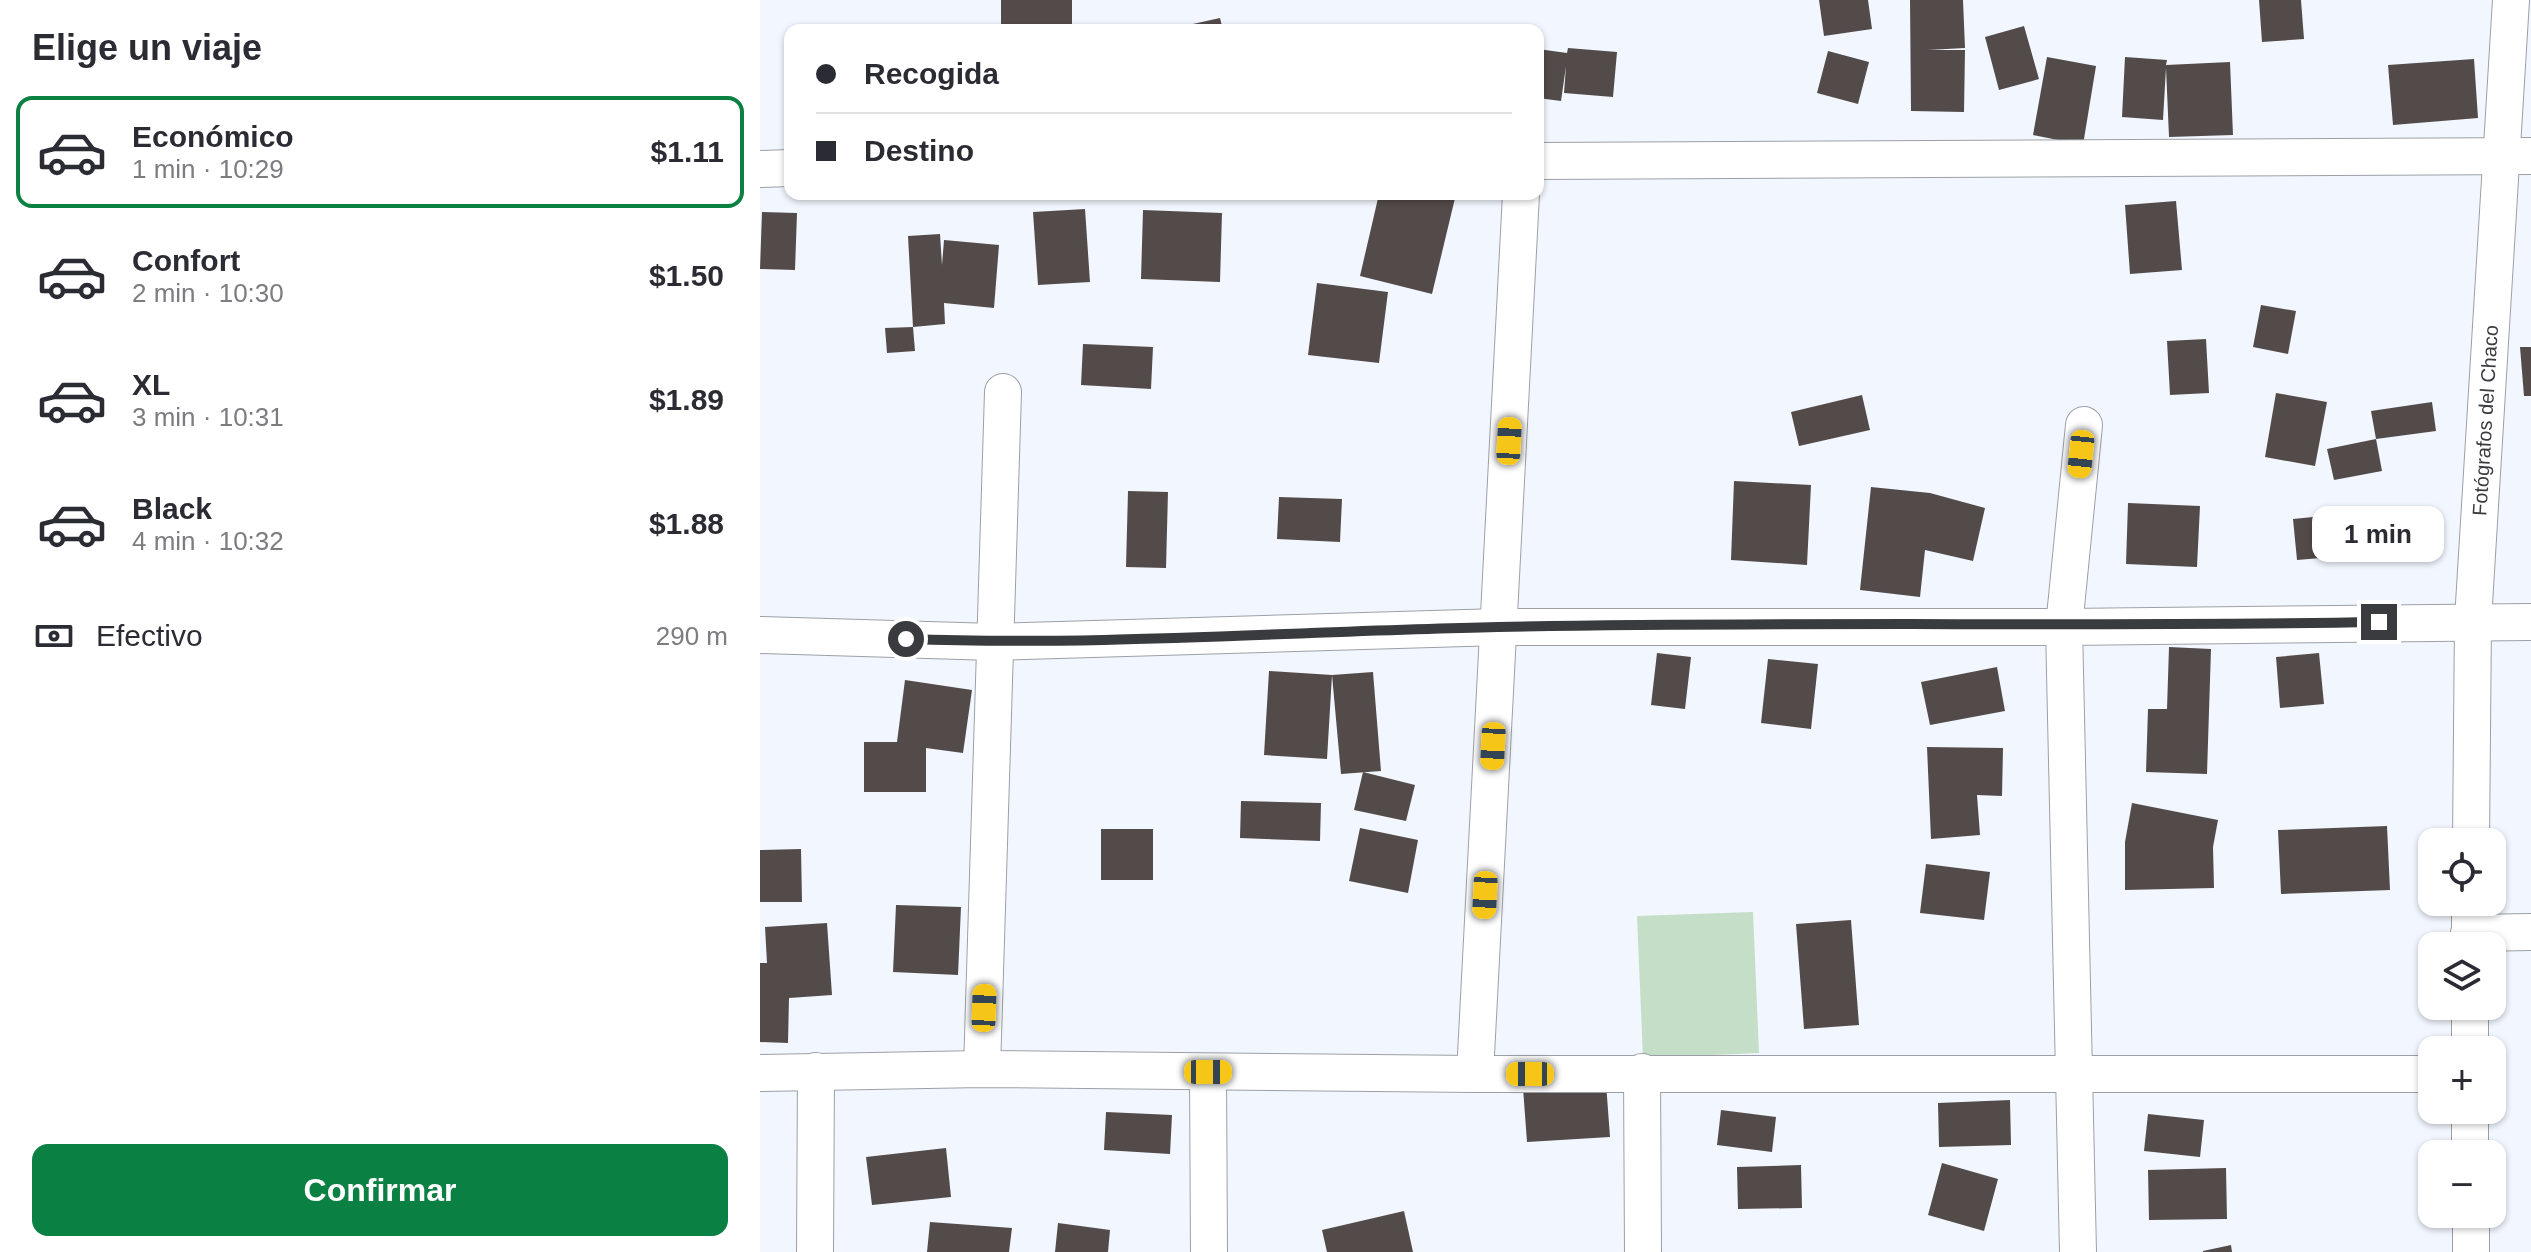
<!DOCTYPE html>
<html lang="es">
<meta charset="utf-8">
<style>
:root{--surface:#fff;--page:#f7f7f7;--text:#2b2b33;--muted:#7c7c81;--line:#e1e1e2;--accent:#0b8043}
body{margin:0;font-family:Helvetica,sans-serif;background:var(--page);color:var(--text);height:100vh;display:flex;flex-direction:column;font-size:30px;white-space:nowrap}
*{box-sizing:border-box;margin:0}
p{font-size:26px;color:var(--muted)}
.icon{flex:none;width:44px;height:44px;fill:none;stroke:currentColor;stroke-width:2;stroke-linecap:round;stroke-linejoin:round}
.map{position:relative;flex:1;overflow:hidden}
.details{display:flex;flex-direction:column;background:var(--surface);width:760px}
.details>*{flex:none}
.top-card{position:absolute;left:24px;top:24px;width:760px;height:176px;border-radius:16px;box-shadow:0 2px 6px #0004;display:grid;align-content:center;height:176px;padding:0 32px;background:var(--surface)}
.controls{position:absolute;left:1658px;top:828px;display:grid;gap:16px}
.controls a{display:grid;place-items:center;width:88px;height:88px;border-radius:16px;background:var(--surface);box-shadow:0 2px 6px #0004;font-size:40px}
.end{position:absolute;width:36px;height:36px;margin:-18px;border:10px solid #3a3b3e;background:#fff;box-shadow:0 0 0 4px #fff}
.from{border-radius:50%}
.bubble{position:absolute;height:56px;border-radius:16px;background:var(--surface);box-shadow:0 2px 6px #0004;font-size:26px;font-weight:700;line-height:56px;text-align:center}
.car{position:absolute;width:24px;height:48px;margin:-24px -12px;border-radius:10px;box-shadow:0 0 6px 2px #0007;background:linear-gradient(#f5c518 24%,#345 0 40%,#f5c518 0 76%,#345 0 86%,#f5c518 0)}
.top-card b{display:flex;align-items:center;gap:28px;height:76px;font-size:30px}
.top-card b+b{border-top:2px solid var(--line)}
.top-card i{width:20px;height:20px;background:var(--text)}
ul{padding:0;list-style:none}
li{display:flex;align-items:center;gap:24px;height:112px;margin:0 16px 12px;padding:0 16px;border:4px solid transparent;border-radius:16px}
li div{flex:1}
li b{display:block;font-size:30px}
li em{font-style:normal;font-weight:700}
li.on{border-color:var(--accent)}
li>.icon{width:72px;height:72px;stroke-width:1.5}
h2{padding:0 32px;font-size:36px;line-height:96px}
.pay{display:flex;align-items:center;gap:20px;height:88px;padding:0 32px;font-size:30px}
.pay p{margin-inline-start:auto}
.primary-button{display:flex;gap:16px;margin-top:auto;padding:16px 32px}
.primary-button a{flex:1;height:92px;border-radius:16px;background:var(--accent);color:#fff;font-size:32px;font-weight:700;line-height:92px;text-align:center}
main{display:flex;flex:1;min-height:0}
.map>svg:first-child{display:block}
.green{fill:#c4dec7}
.building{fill:#534b4a}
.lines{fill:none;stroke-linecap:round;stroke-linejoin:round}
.minor-casing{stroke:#9ca0a6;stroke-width:38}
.minor{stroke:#fff;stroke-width:36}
.route{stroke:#3a3b3e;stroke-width:10}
.labels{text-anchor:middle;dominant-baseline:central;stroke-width:8;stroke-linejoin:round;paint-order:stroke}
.street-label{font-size:20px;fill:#3a3b3e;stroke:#f2f6fe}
</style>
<main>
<section class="details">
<h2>Elige un viaje</h2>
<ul>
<li class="on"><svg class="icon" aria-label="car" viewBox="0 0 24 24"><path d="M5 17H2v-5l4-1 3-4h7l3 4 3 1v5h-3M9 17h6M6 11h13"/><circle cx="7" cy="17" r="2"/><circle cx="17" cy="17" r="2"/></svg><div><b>Económico</b><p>1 min · 10:29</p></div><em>$1.11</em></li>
<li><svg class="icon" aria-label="car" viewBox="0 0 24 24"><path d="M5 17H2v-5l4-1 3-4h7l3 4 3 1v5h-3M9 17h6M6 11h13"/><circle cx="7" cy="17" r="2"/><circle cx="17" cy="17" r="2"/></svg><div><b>Confort</b><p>2 min · 10:30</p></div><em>$1.50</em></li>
<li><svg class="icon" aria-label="car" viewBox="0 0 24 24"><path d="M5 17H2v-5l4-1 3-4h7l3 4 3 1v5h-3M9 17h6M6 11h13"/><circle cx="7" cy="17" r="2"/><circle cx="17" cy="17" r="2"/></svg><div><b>XL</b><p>3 min · 10:31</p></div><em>$1.89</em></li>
<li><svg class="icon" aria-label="car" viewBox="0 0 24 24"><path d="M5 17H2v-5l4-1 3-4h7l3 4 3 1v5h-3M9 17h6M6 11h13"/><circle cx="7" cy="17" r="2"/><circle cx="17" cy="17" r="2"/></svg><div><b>Black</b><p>4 min · 10:32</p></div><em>$1.88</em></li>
</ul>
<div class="pay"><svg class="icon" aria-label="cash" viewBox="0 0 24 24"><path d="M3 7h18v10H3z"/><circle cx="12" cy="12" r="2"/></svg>Efectivo<p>290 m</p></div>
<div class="primary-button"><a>Confirmar</a></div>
</section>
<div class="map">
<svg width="1771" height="1252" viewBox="0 0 1771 1252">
<rect width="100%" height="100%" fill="#f2f6fe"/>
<!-- green -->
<path class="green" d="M993,912l6,141 -116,5 -6,-142z"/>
<!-- building -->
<path class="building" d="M241,0h71v30h-71z
M1059,0h49l4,29 -48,7z
M1150,0h53l2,48 -37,2h37l-1,62 -53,-1z
M1499,0h42l3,39 -42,3z
M460,18l3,12h-53v-1z
M662,25v5h-62v-3z
M1264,26l15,53 -40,11 -14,-53z
M808,48l49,4 -4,45 -49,-4 2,-27 -5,35 -23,-3v-49l29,4z
M1068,51l41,11 -11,42 -41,-11z
M1287,57l49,9 -13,79 -50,-10z
M1365,57l42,3 -1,5 64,-3 3,73 -64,2 -3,-69 -3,52 -41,-3z
M1714,59l4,59 -85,7 -5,-60z
M619,194h77l-24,100 -72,-18z
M1416,201l6,69 -52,4 -5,-69z
M325,209l5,73 -52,3 -5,-73z
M383,210l79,3 -2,69 -79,-3z
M2,212l35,1 -2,57 -35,-1z
M180,234l2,31 2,-25 55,5 -5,63 -50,-5 1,21 -32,3 -5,-91z
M557,283l71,9 -9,71 -71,-8z
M1501,305l35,6 -8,43 -35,-7z
M153,327l2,24 -28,2 -2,-25z
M1446,339l3,54 -39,2 -3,-54z
M323,344l70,3 -2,42 -70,-4z
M1760,347h11v49h-7z
M1516,393l51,9 -12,64 -50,-9z
M1102,395l8,35 -71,16 -8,-34z
M1672,402l4,29 -60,8 -5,-28z
M1616,439l6,32 -48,9 -7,-31z
M974,481l77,4 -4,80 -76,-5z
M1111,487l59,6 55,15 -12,53 -48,-11 -5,47 -60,-7z
M368,491l40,1 -2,76 -40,-1z
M519,497l63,2 -2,43 -63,-3z
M1368,503l72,3 -3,61 -71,-3z
M1593,513l4,42 -60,5 -4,-41z
M1409,647l42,2 -4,125 -61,-2 2,-63h19z
M897,653l34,4 -6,52 -34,-4z
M1559,653l5,51 -44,4 -4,-51z
M1008,659l50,5 -7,65 -50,-6z
M1237,667l8,44 -75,14 -9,-43z
M509,671l63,4 -5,84 -63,-4z
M613,672l8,99 -40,3 -9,-99z
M145,680l67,10 -9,63 -37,-5v44h-62v-50h33z
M1167,747l76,1 -1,48 -25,-1 3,40 -49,4z
M603,772l52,13 -9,36 -52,-11z
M481,801l80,2 -1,38 -80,-3z
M1372,803l86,17 -5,27 1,41 -89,2v-48z
M1627,826l3,64 -109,4 -3,-64z
M600,828l58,12 -10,53 -59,-12z
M341,829h52v51h-52z
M41,849l1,53h-42v-52z
M1166,864l64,8 -6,48 -64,-7z
M136,905l65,2 -3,68 -65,-3z
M1091,920l8,105 -55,4 -8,-105z
M67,923l5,72 -43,3 -1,45 -28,-1v-79h7l-2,-36z
M846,1083l4,54 -83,5 -4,-54z
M1250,1100l1,45 -72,2 -1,-44z
M961,1110l55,7 -4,35 -55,-7z
M346,1112l66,3 -2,39 -66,-4z
M1388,1114l56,6 -4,37 -56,-6z
M186,1148l5,49 -79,8 -6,-48z
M1182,1163l56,16 -14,52 -56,-16z
M1041,1165l1,43 -64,1 -1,-42z
M1466,1168l1,51 -78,1 -1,-50z
M644,1211l9,41h-86l-5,-22z
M170,1222l82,6 -3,24h-82z
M298,1223l52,7 -2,22h-53z
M1471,1245l1,7h-29v-1z"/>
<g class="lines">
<defs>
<g id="minor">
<path d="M778,161l993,-5"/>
<path d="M0,169l30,-1"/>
<path d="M0,635l234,7 506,-15h564l467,-5"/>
<path id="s1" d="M1711,842l2,-222 38,-620"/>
<path d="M1709,933l62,-1"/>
<path d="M1710,946v-44"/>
<path d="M1710,1006v44"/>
<path d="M222,1069l21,-677"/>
<path d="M448,1072l1,180"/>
<path d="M882,1072l1,180"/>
<path d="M0,1073l222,-4 493,5h957"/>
<path d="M715,1074l46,-880"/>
<path d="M1710,1110v44"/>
<path d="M1711,1214v38"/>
<path d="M55,1252l1,-181"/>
<path d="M1318,1252l-14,-625 20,-202"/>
</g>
</defs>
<!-- minor casing -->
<use href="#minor" class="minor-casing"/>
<!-- minor -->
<use href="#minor" class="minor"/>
</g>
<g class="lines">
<!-- route -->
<path class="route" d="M146,639c197,7 395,-8 592,-12 294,-6 587,0 881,-5"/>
</g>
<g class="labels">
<!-- street labels -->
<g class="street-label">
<text stroke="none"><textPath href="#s1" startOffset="422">Fotógrafos del Chaco</textPath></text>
</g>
</g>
</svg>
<div class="controls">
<a><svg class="icon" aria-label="locate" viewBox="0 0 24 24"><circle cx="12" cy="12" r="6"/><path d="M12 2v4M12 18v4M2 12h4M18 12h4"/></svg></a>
<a><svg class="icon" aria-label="layers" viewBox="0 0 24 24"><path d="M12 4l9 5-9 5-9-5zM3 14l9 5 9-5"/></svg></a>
<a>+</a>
<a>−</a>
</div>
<i class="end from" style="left:146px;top:639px"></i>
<i class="end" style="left:1619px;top:622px"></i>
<div class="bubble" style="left:1552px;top:506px;width:132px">1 min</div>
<i class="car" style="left:749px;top:441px;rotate:3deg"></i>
<i class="car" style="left:1321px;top:454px;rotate:186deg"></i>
<i class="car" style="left:733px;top:746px;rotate:183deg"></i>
<i class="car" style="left:725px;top:895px;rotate:183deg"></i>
<i class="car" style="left:224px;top:1008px;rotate:2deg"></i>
<i class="car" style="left:448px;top:1072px;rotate:90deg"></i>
<i class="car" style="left:770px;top:1074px;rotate:270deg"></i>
<div class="top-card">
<b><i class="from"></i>Recogida</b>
<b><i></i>Destino</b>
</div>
</div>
</main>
